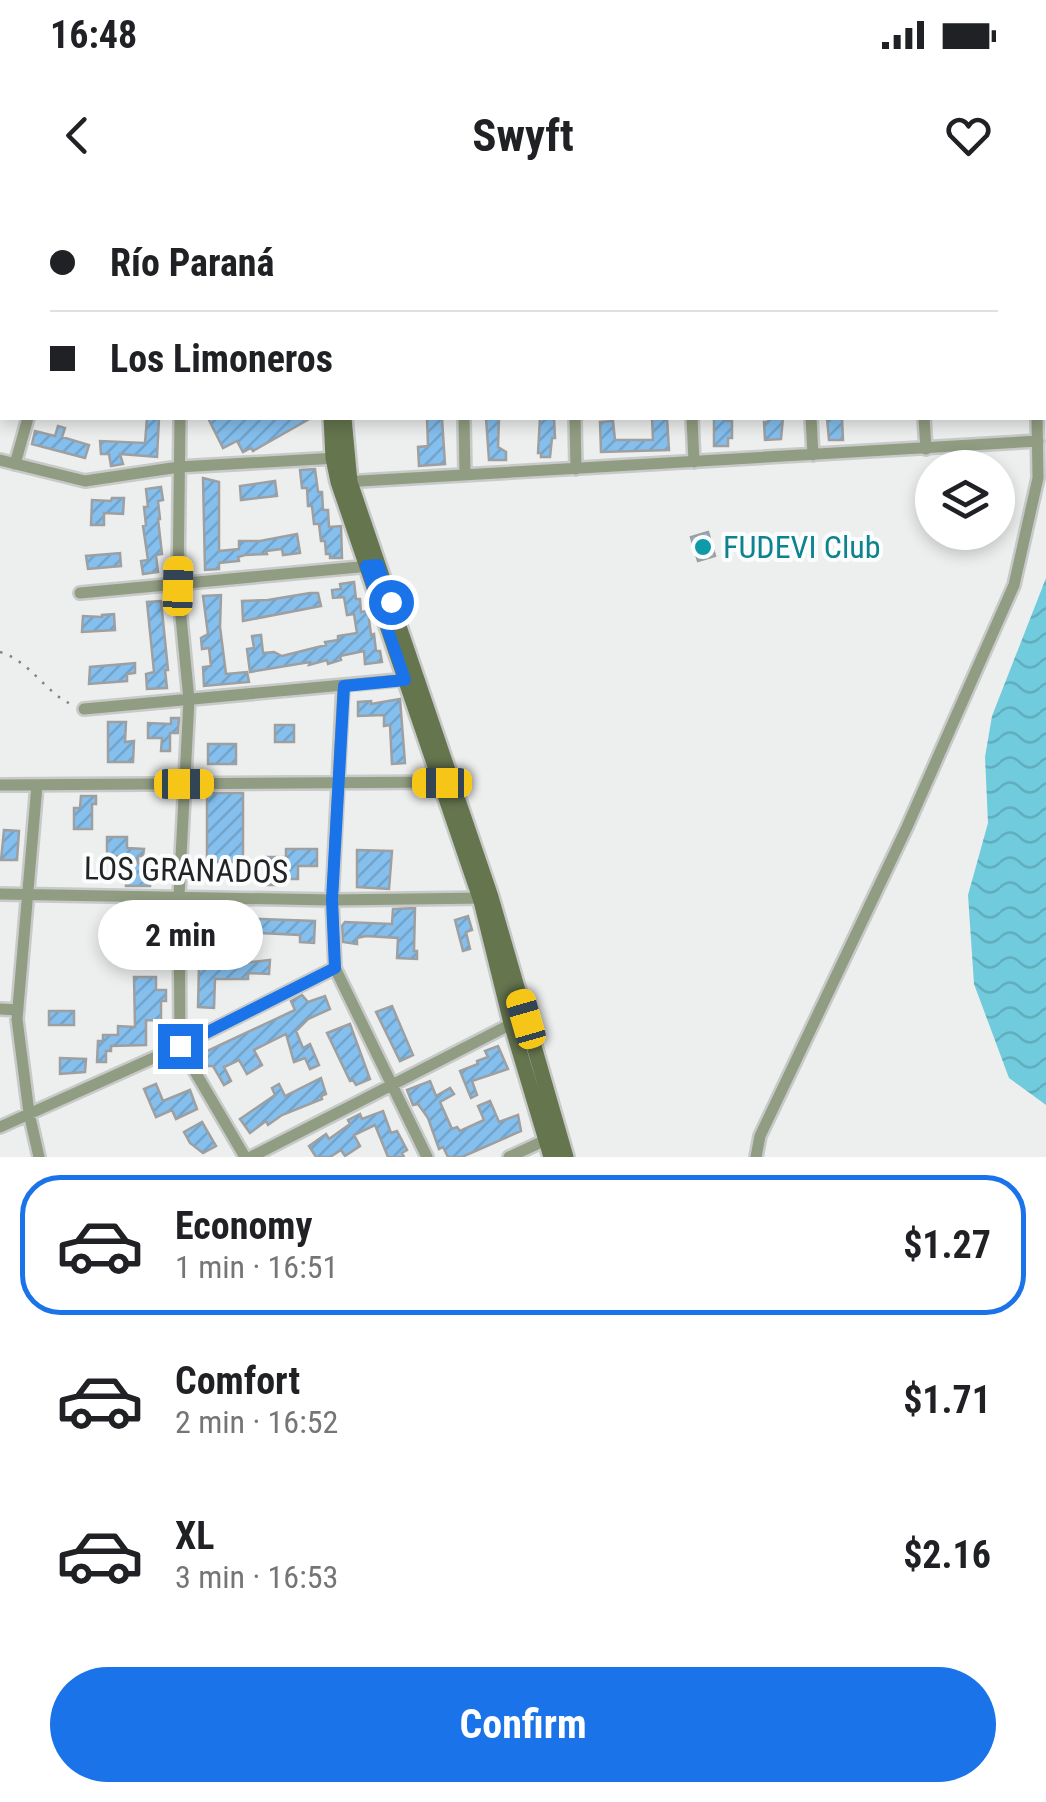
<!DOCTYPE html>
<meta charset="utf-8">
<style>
:root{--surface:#fff;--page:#f2f2f2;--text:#202124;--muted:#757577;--line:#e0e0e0;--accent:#1a73e8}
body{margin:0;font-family:"Roboto Condensed",sans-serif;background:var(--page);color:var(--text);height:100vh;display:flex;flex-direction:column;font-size:38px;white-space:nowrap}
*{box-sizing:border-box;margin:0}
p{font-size:32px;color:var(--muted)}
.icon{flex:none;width:55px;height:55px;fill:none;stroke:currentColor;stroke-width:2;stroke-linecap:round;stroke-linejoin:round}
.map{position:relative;height:957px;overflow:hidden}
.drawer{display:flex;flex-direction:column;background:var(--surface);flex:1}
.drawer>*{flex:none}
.hud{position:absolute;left:0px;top:0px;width:1048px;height:220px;box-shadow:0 5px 15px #0003;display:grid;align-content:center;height:220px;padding:0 50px;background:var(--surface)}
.buttons{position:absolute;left:915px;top:250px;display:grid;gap:20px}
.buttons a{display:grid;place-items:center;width:100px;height:100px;border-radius:50%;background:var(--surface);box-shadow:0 5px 15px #0003;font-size:50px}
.end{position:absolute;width:45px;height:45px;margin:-22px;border:12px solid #1a73e8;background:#fff;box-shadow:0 0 0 5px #fff}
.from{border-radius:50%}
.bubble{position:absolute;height:70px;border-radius:35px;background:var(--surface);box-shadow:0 5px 15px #0003;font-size:32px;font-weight:700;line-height:70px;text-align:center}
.car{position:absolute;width:30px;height:60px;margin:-30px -15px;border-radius:12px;box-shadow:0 0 8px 2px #0007;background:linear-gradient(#f5c518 24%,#345 0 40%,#f5c518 0 76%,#345 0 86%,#f5c518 0)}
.hud b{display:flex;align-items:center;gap:35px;height:95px;font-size:38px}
.hud b+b{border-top:2px solid var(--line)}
.hud i{width:25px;height:25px;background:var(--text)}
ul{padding:18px 0 0;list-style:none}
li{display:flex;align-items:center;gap:30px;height:140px;margin:0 20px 15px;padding:0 30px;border:5px solid transparent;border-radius:40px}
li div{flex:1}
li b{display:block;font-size:38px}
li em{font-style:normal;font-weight:700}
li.current{border-color:var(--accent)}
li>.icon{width:90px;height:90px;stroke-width:1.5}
.action{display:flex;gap:20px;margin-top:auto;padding:20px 50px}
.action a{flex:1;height:115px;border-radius:60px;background:var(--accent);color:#fff;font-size:40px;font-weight:700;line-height:115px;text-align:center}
.status{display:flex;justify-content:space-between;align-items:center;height:70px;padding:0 50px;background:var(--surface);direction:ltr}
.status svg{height:28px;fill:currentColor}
header{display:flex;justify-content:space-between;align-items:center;height:130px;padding:0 50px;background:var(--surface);font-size:45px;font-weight:700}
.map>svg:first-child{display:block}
.water{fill:url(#water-waves)}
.building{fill:url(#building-hatch);stroke:#9e9fa0;stroke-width:2.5}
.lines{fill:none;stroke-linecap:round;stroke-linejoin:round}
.street-casing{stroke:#c8caca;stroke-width:16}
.secondary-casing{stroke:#c8caca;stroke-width:20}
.path{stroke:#818383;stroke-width:2.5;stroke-dasharray:2.5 8;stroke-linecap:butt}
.street{stroke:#919d82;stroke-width:11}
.secondary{stroke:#65754e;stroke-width:15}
.route{stroke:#1a73e8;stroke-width:12}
.culture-dot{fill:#0f9aa8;stroke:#fbfcfd;stroke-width:4}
.labels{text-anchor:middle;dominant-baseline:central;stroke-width:8;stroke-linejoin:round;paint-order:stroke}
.culture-label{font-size:32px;fill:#0d838f;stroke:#fbfcfd;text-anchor:start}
.street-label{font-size:32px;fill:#222323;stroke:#fbfcfd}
</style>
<div class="status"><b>16:48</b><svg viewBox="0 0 49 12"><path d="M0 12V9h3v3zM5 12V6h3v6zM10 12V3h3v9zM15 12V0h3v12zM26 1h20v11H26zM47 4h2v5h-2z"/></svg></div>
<header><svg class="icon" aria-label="back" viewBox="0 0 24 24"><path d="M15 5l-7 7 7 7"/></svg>Swyft<svg class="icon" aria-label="heart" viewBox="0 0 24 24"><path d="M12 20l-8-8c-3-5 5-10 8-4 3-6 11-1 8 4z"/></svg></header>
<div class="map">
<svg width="1046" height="957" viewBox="0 0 1046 957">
<defs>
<pattern id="water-waves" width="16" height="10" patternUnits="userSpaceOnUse" patternTransform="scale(2.5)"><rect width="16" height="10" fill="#70cbdd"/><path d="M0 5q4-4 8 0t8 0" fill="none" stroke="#61aebd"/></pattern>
<pattern id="building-hatch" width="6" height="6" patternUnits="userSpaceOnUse" patternTransform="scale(2.5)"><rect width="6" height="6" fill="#84bfee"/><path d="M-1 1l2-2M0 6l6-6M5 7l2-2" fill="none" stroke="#72a4cc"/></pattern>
</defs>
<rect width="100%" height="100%" fill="#edefef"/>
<!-- water -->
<path class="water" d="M1046,378v527l-37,-27 -35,-94 -6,-89 20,-72 -3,-66 7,-41z"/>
<!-- building -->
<path class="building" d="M147,218h12l-2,39 -37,-3 3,10 -12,2 -2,-12h-8l-1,-13 45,2z
M208,218h103l-58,33 -2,-3 -8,4 -6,-11 -14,7z
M427,218l15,1 3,45 -26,2 -1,-19 10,-1z
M486,218h13l-1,29 8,5v8h-17z
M540,218h14l1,20h-3l-2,19h-9v-4h-3z
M652,218h15l2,32 -68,2 -1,-30 13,-1 2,19h38z
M714,218h13v3h5v17h-4v8h-14z
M768,218h15l-2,21 -16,1 -1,-18h4z
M827,218h15l1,22h-14z
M58,226l7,2 -3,9 27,8 -4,13 -53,-14 3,-13 20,5z
M315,269l3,23h4l1,18h5l1,17 12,-1 1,32h-12v-4h-4l-1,-13h-4l-2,-17h-5l-2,-18h-4l-1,-18h-5l-2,-18z
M203,278l16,4v69l20,-2v-8h21l37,-7 3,19 -17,2 -1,-6 -16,2 1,3 -22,1 -7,2 1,4 -20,2v6l-14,1z
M275,281l2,15 -36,4 -1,-14z
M161,287l2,13 -5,1 2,18h-2l4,35 -6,1 2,17 -15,2 -2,-13 7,-1 -5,-34 3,-1 -2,-18h4l-2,-18z
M112,298h12l-1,16 -19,-1v12h-13l1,-25 19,1z
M708,332l7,24 -17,5 -7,-24z
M120,353l1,13 -33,3 -2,-13z
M354,382l2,17h4l1,13 7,-1 3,24 3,-1 2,17h4l2,11 -17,2 -1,-13 -24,5 1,4 -13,4 -1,-4 -18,5 1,-3 -60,10 -3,-23 7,-1 -2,-12 9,-1 2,18 11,-1 8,4 44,-11 -1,-3 13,-2v-4l19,-3 -3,-19 -7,1 -3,-18 -11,1 -1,-8 9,-1 -1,-5z
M310,393h8l3,13 -78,15 -1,-20 26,-1z
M221,395l-1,32 6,47 21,-2 2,10 -45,4 -1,-19 8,-1 -2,-18 -7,1 -1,-11 7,-4 -5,-38z
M161,401l7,69h-3l2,18 -20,1 -1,-15 8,-2 -7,-70z
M114,414l1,16 -33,2 1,-16 19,1v-2z
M135,463v10l-8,1v7l-38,3 1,-17z
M400,499l5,64 -13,1 -2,-39 -6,1v-11l-26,1v-14l13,-1v3z
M171,518h8l-1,15h-8v18h-9l1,-13h-14v-15l23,1z
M108,522h18l-1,20 9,-1 -1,21h-25z
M275,525h19v17h-19z
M208,544h28v20h-28z
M207,593h36v69h-36z
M81,596h15v8h-4v25h-18v-21h6z
M4,630l15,1 -2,29h-16z
M107,637h20v11l17,1 -1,7h-5v6l2,4h10v20h-24v-30h-19z
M286,649h31v17h-19v13h-19v6h-13v-28h20z
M357,650l35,1 -3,38 -32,-2z
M155,706h14l-1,26 -17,-1z
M415,708l-1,43h3v8l-20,-1 1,-20 -32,-2 -9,2v6l-14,-2 -1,-16 3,-4 47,2 1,-15z
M468,716l4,14 -6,2 4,17 -7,2 -8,-31z
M234,718l81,3 -1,22 -14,-1v-7l-41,-2h-32l-1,6h-34l1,-14 21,2v-5l15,2 1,-5z
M227,755h7v9l36,-4 -1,14 -21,-1v6h-33l-1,29 -16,-1 1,-43h3v-5h25z
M134,777h22v13h10v11h-5v20l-15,-1v25l-35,1v5h-5v11h-9l1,-21h5v-6h15v-9l17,1z
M302,795l6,7 17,-6 5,13 -22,10 -12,12 7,17 7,-4 9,21 -9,4 -5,-11 -11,4 -8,-28 -32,16 8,15 -15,9 -8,-14 -15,7 7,14 -7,4 -11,-19h-10l-4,-8 5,-2 -1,-3 92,-43 -4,-9z
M392,806l21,49 -13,6 -24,-49z
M49,811h25v14h-25z
M350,824l20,55 -14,6 -3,-5 -3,1 -23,-48z
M498,846l10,23 -36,12 5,14 -6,3 -11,-27 18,-7 -1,-3 11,-4 -3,-6z
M60,858l26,1 -1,13 -25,2z
M321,878l5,16 -5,2 1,3 -40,16 -14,10 -2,-4 -16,12 -10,-14 35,-24 -3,-7 7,-4 6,12z
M430,881l6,15 14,-8 4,6 -14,8 12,27 5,-2 3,4 24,-11 -6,-14 12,-5 9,21 19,-7 3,16 -59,26h-14l-5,-10 -4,2 -11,-31 -10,-14 -5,1 -6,-15z
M156,884l7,17 27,-11 7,19 -21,10 -4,-9 -16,7 -12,-28z
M383,911l8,22 6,-2 10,19 -5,3 2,4h-16l-13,-32 -21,10 6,11 -15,10 -4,-6 -11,7h-14l-7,-11 17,-12 3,5 21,-15 -2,-4 12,-6 2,5z
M202,922l14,24 -13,7 -13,-10 -6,-11z"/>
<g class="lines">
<defs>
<path id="street" d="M570,0v2
M682,0l1,2
M799,0v2
M913,0v2
M1026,0v2
M86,2l1,-2
M0,101h2
M180,218l-2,168 11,114 -10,196 1,150 65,111
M464,218l1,57
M575,218l1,51
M692,218l2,44
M811,218l2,37
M924,218l2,31
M0,260l85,21 94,-14 158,-9
M15,264l13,-46
M343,282l695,-41
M80,393l290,-27
M343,486l-11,214 3,68 92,189
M84,509l325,-30
M0,585l448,-3
M37,585l-20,234 12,94 10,44
M0,694l332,6 155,-2
M0,809l18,1
M0,927l180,-81 155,-78
M251,957l266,-136
M509,957l41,-19
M756,957l4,-21 147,-309 107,-242 24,-107 -1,-60"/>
<path id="secondary" d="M318,0v2
M331,0v2
M331,218l2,40 5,24 143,419 30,122 40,134
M344,218l6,64 141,415 75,260"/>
</defs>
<!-- street casing -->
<use href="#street" class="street-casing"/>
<!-- secondary casing -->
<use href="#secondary" class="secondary-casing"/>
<!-- path -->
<path class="path" d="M0,452c32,10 45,42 75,54"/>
<!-- street -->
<use href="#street" class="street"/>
<!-- secondary -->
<use href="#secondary" class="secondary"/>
</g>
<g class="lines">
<!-- route -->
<path class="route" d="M180,846l155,-78 -3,-68 12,-214 61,-6 -39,-114 12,-1 13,37"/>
</g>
<!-- markers -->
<circle class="culture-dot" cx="703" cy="347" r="10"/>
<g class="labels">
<!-- culture labels -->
<g class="culture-label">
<text x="723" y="347">FUDEVI Club</text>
</g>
<!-- street labels -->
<g class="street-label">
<text transform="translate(186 670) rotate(1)">LOS GRANADOS</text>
</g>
</g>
</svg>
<div class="buttons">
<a><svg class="icon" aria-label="layers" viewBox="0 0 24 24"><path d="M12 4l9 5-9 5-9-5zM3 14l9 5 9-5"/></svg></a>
</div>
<i class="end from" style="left:391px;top:402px"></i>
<i class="end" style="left:180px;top:846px"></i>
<div class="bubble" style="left:98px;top:700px;width:165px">2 min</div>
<i class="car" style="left:178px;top:386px;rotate:1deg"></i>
<i class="car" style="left:442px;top:583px;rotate:270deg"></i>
<i class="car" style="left:184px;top:584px;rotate:90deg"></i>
<i class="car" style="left:526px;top:819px;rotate:344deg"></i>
<div class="hud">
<b><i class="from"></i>Río Paraná</b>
<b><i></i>Los Limoneros</b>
</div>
</div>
<section class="drawer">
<ul>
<li class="current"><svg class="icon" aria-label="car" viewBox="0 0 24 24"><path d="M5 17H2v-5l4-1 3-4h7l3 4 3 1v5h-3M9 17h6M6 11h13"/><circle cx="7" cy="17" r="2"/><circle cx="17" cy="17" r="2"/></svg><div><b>Economy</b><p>1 min · 16:51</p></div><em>$1.27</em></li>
<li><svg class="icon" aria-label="car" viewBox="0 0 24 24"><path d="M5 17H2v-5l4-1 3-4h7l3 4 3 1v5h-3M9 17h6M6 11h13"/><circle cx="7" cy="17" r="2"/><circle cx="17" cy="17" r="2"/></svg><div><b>Comfort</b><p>2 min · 16:52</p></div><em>$1.71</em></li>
<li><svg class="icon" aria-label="car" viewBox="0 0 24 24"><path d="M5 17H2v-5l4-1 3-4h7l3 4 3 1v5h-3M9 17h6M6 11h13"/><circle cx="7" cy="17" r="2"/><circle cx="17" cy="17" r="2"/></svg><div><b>XL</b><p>3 min · 16:53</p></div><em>$2.16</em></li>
</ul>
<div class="action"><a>Confirm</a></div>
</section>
